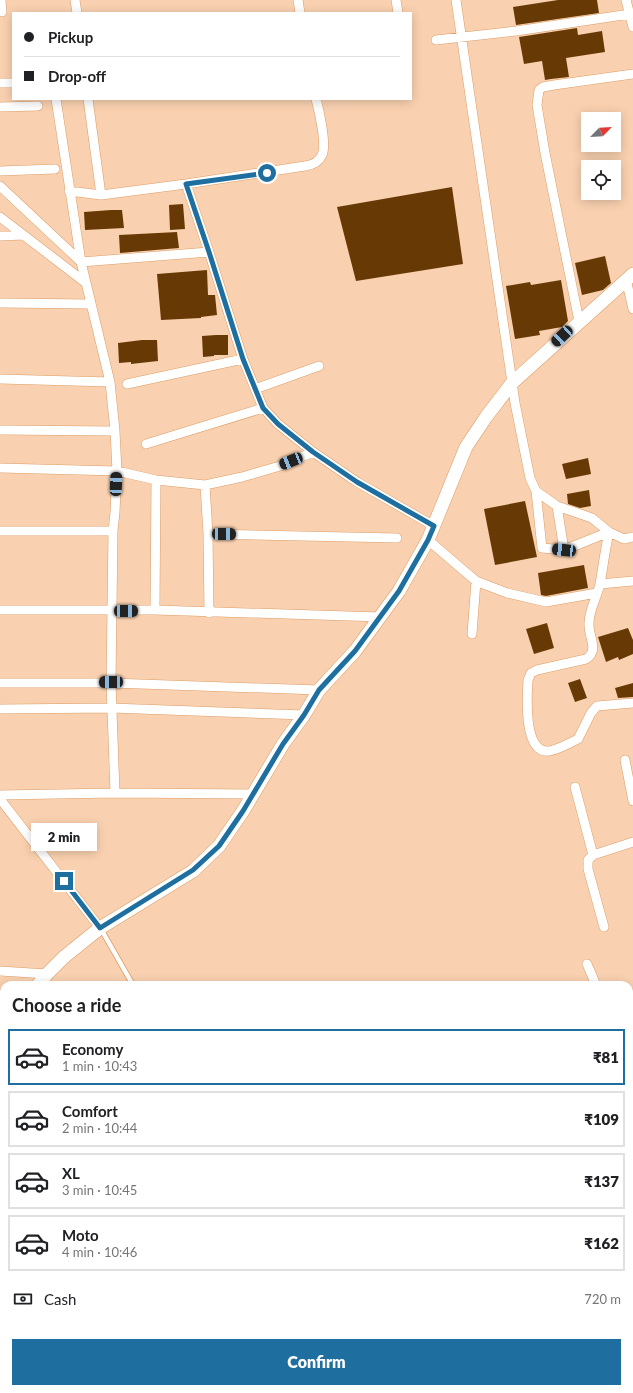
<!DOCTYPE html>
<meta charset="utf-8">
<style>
:root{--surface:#fff;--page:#f2f2f2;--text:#202124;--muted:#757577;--line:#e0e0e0;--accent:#1e6e9f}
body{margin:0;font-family:Lato,sans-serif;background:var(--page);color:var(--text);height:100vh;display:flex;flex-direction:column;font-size:15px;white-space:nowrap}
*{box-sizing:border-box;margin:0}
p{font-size:13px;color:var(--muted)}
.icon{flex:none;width:22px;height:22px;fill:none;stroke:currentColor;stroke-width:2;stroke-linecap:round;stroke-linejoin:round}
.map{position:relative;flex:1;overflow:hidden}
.details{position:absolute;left:0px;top:981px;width:633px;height:412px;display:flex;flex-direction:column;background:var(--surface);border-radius:12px 12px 0 0;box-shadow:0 2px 10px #0003}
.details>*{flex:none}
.top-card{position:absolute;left:12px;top:12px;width:400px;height:88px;border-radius:0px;box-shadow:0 2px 10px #0003;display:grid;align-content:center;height:88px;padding:0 12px;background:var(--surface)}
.needle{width:26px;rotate:65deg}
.buttons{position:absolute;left:581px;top:112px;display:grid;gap:8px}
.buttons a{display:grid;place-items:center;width:40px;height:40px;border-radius:0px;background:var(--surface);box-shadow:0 2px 10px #0003;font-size:20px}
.end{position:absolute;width:18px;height:18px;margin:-9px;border:5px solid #1e6e9f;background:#fff;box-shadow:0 0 0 2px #fff}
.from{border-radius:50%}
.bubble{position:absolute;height:28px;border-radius:0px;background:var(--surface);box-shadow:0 2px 10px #0003;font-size:13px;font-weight:800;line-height:28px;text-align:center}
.car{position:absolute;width:12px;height:24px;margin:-12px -6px;border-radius:5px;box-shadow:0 0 3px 1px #0007;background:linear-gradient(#222 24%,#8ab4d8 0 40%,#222 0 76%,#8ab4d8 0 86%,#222 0)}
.top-card b{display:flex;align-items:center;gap:14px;height:38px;font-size:15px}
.top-card b+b{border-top:1px solid var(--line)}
.top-card i{width:10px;height:10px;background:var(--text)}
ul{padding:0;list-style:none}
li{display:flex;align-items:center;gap:12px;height:56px;margin:0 8px 6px;padding:0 4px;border:2px solid var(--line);border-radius:0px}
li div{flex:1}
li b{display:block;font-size:15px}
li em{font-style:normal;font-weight:800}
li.on{border-color:var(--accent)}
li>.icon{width:36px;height:36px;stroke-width:1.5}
h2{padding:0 12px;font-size:18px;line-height:48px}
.pay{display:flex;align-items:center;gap:10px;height:44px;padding:0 12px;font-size:15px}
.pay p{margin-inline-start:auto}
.cta{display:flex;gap:8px;margin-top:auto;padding:8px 12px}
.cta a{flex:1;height:46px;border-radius:0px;background:var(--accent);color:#fff;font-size:16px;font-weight:800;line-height:46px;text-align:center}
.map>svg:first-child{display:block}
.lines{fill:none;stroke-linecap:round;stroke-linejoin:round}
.canal{stroke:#a78bd4;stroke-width:11}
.building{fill:#673a05}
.lane-casing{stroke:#dc9d65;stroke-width:6}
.street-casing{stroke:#dc9d65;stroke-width:10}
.secondary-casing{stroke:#dc9d65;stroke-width:14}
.lane{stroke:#fff;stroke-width:4.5}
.street{stroke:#fff;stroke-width:9}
.secondary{stroke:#fff;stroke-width:13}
.route{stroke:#1e6e9f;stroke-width:5}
</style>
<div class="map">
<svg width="633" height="1393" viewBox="0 0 633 1393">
<rect width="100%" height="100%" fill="#f9d1b0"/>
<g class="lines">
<!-- canal -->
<path class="canal" d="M629,1319l4,3
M0,1379l4,-1"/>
</g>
<!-- building -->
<path class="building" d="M558,0h39l2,13 -83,12 -3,-18z
M577,28l1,7 24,-4 3,21 -39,6 3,19 -18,2 -6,1 -3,-19 -18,3 -5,-27z
M452,187l11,77 -107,17 -19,-74z
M183,204l2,25 -15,1 -1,-25z
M111,210h11l2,18 -39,2 -1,-18z
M177,232l2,16 -59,5 -1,-18z
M605,256l6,27 -8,7 -21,5 -7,-32z
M207,270l1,25h7l2,20 -16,2v1l-40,2 -4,-46z
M561,280l7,41 -6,6 -23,4 1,4 -25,4 -9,-53 24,-4 1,3z
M216,335h12v20h-14v1l-11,1 -1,-21z
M142,340h15l1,21 -27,3v-2l-12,1 -1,-20z
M588,458l3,16 -25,5 -4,-15z
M589,490l2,16 -11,2 -12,-4 -1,-10z
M525,501l12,56 -42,8 -11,-56z
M584,565l4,23 -42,8 -5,-1 -3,-22z
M547,623l7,25 -20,6 -8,-25z
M628,628l5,12v14l-14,6 -1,-3 -12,5 -8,-25z
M580,679l7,19 -12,4 -7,-19z
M633,683v14l-15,1 -3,-10z"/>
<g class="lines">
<defs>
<path id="lane" d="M101,929l32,56
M0,1172l4,-3
M0,1348l4,8"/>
<path id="street" d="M1,0l1,12
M75,0l2,13
M298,0l2,13
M396,0l2,13
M456,0l59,403 15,75 6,13 21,15 35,12 17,14 15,7 9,-2
M626,0l7,27
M436,40l80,-9 114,-17
M0,83h13
M56,99l25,163 29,120 5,49 2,40 39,9 49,5 37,-8 38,-11 33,-14
M88,99l13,96
M0,107l38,-1
M0,171l55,-2
M186,184l119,-18c7,-1 14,-4 17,-11 5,-10 -3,-45 -6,-56
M0,186l81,76 128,-10
M69,191l32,4 85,-11 23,68 34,107 20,49 15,16 35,28 44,30 77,44
M0,217l86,66
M0,236l23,-1
M626,279l7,30
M0,303l91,1
M579,321l-34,-168 -8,-48 2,-15 4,-3 11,-2 79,-11
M0,379l110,3
M127,384l116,-25
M255,389l64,-23
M0,430l115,1
M146,444l117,-36
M0,468l117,3 -2,41 -2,19h-113
M205,485l3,49 1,79
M536,491l6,57 22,2 45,-18
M557,506l7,44
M113,531l-2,152 4,110
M609,532c-4,18 -6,35 -9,52 -3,13 -11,26 -11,39 -1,14 11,27 -3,36l-49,11 -6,3 -3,7c-1,15 -5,74 21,71 8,-1 21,-8 29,-12l13,-26 6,-7 36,-3
M208,534l189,4
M428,540l48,41 31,12 39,9 51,-9
M600,584l33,-3
M0,610h155l226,7
M155,610l1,-130
M472,634l4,-53
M0,683h111l208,7
M0,709l111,-1 193,7
M625,760l8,41
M575,787l18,68
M0,795l115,-2 139,1
M0,799l100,129
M604,927l-16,-58v-9l5,-5 40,-13
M587,964l9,21
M0,971l47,3
M0,995h4
M629,1016h4
M629,1339l4,3
M168,1389l3,4
M43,1393l6,-4"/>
<path id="secondary" d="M38,985l9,-11 17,-17 36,-29 93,-57 26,-25 24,-35 40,-67 21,-29 15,-25 36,-39 44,-60 29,-51 38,-93 20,-30 26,-34 121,-109
M0,1039l4,-6"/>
</defs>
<!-- lane casing -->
<use href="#lane" class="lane-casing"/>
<!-- street casing -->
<use href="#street" class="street-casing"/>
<!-- secondary casing -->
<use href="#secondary" class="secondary-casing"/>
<!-- lane -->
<use href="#lane" class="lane"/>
<!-- street -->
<use href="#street" class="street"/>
<!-- secondary -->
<use href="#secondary" class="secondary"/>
</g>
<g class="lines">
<!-- route -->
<path class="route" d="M64,881l36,47 93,-58 26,-24 24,-35 40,-67 21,-29 15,-25 36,-39 44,-60 29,-51 6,-14 -77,-44 -44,-30 -35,-28 -15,-16 -20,-49 -34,-107 -23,-68 81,-11"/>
</g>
</svg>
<div class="buttons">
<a><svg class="needle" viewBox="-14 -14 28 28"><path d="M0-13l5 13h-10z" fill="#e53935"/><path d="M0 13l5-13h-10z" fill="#757577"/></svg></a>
<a><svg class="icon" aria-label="locate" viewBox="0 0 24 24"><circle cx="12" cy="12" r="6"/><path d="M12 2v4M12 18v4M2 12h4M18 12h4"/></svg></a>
</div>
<i class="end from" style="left:267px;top:173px"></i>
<i class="end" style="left:64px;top:881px"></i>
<div class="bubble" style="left:31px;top:823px;width:66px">2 min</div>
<i class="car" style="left:562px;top:336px;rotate:227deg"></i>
<i class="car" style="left:291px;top:461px;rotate:248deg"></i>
<i class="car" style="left:116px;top:484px;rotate:2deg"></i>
<i class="car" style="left:224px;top:534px;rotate:91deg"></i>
<i class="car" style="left:564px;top:550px;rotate:276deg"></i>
<i class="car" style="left:126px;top:611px;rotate:90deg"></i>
<i class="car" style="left:111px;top:682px;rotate:269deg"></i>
<div class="top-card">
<b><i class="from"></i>Pickup</b>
<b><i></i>Drop-off</b>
</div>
<section class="details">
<h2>Choose a ride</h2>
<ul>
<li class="on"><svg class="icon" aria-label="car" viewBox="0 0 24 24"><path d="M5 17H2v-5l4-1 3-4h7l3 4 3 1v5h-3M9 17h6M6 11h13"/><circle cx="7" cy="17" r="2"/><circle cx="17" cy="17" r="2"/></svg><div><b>Economy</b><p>1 min · 10:43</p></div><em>₹81</em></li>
<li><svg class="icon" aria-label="car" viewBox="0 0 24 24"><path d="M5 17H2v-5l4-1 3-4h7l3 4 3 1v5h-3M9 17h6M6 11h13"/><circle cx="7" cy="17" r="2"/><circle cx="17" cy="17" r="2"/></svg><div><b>Comfort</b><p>2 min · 10:44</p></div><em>₹109</em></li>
<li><svg class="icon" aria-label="car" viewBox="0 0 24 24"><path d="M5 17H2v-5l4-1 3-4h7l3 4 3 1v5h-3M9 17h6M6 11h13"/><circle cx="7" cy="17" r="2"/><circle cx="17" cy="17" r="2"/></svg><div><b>XL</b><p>3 min · 10:45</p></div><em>₹137</em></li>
<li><svg class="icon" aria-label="car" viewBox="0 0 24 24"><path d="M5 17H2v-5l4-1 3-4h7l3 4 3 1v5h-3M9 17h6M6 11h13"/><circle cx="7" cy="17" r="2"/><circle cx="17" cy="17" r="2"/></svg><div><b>Moto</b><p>4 min · 10:46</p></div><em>₹162</em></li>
</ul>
<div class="pay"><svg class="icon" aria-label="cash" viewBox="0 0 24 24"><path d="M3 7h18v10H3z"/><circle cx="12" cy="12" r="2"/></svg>Cash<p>720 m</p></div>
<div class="cta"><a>Confirm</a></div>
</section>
</div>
